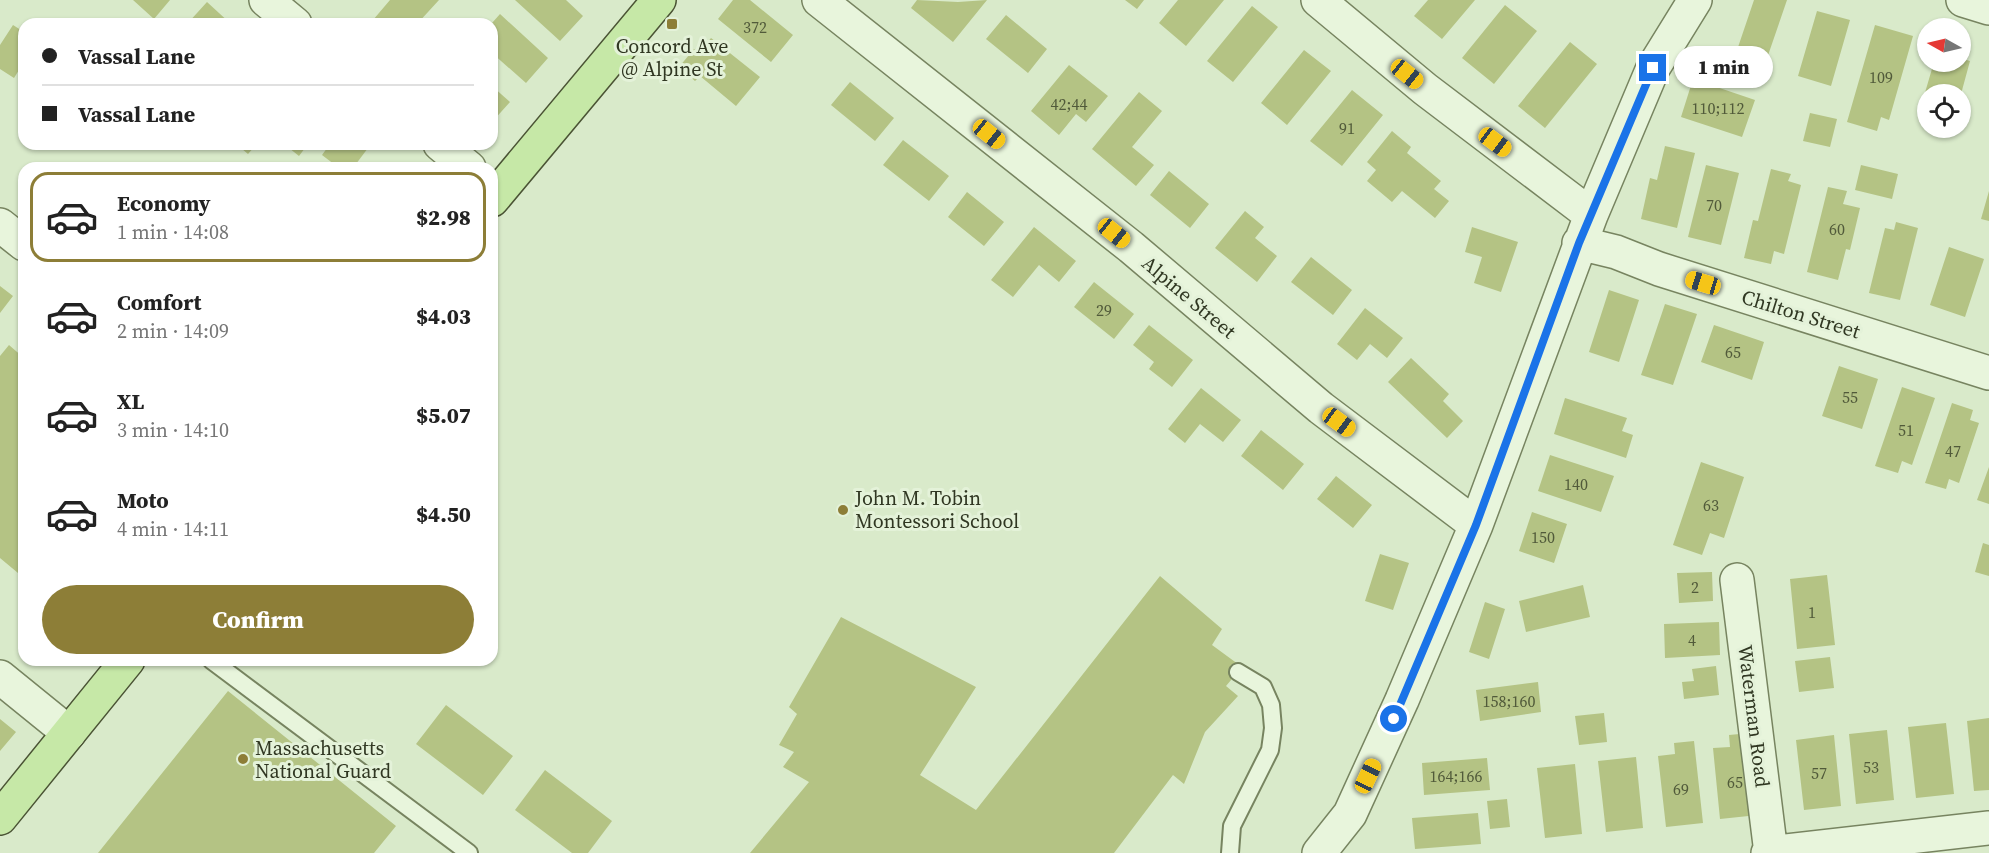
<!DOCTYPE html>
<meta charset="utf-8">
<style>
:root{--surface:#fff;--page:#f2f2f2;--text:#222;--muted:#767676;--line:#e0e0e0;--accent:#8d7e37}
body{margin:0;font-family:"Source Serif 4",serif;background:var(--page);color:var(--text);height:100vh;display:flex;flex-direction:column;font-size:22px;white-space:nowrap}
*{box-sizing:border-box;margin:0}
p{font-size:20px;color:var(--muted)}
.icon{flex:none;width:33px;height:33px;fill:none;stroke:currentColor;stroke-width:2;stroke-linecap:round;stroke-linejoin:round}
.map{position:relative;flex:1;overflow:hidden}
.sheet{position:absolute;left:18px;top:162px;width:480px;height:504px;display:flex;flex-direction:column;background:var(--surface);border-radius:18px;box-shadow:0 2px 4px #0004}
.sheet>*{flex:none}
.top-card{position:absolute;left:18px;top:18px;width:480px;height:132px;border-radius:18px;box-shadow:0 2px 4px #0004;display:grid;align-content:center;height:132px;padding:0 24px;background:var(--surface)}
.needle{width:39px;rotate:278deg}
.tools{position:absolute;left:1917px;top:18px;display:grid;gap:12px}
.tools a{display:grid;place-items:center;width:54px;height:54px;border-radius:50%;background:var(--surface);box-shadow:0 2px 4px #0004;font-size:30px}
.end{position:absolute;width:27px;height:27px;margin:-14px;border:8px solid #1a73e8;background:#fff;box-shadow:0 0 0 3px #fff}
.from{border-radius:50%}
.bubble{position:absolute;height:42px;border-radius:21px;background:var(--surface);box-shadow:0 2px 4px #0004;font-size:20px;font-weight:800;line-height:42px;text-align:center}
.car{position:absolute;width:18px;height:36px;margin:-18px -9px;border-radius:8px;box-shadow:0 0 4px 2px #0007;background:linear-gradient(#f5c518 24%,#345 0 40%,#f5c518 0 76%,#345 0 86%,#f5c518 0)}
.top-card b{display:flex;align-items:center;gap:21px;height:57px;font-size:22px}
.top-card b+b{border-top:2px solid var(--line)}
.top-card i{width:15px;height:15px;background:var(--text)}
ul{padding:10px 0 0;list-style:none}
li{display:flex;align-items:center;gap:18px;height:90px;margin:0 12px 9px;padding:0 12px;border:3px solid transparent;border-radius:18px}
li div{flex:1}
li b{display:block;font-size:22px}
li em{font-style:normal;font-weight:800}
li.on{border-color:var(--accent)}
li>.icon{width:54px;height:54px;stroke-width:1.5}
.button{display:flex;gap:12px;margin-top:auto;padding:12px 24px}
.button a{flex:1;height:69px;border-radius:36px;background:var(--accent);color:#fff;font-size:24px;font-weight:800;line-height:69px;text-align:center}
.map>svg:first-child{display:block}
.building{fill:#b4c384}
.lines{fill:none;stroke-linecap:round;stroke-linejoin:round}
.service-casing{stroke:#778460;stroke-width:20}
.minor-casing{stroke:#778460;stroke-width:36}
.tertiary-casing{stroke:#778460;stroke-width:36}
.primary-casing{stroke:#4a5334;stroke-width:36}
.service{stroke:#e8f5dc;stroke-width:16}
.minor{stroke:#e8f5dc;stroke-width:33}
.tertiary{stroke:#e8f5dc;stroke-width:33}
.primary{stroke:#c6e8a7;stroke-width:33}
.route{stroke:#1a73e8;stroke-width:8}
.poi-dot{fill:#8d7e37;stroke:#e4f2d9;stroke-width:2}
.labels{text-anchor:middle;dominant-baseline:central;stroke-width:6;stroke-linejoin:round;paint-order:stroke}
.number-label{font-size:16px;fill:#515a3a}
.poi-label{font-size:20px;fill:#303722;stroke:#e4f2d9;text-anchor:start}
.street-label{font-size:20px;fill:#303722;stroke:#e4f2d9}
</style>
<div class="map">
<svg width="1989" height="853" viewBox="0 0 1989 853">
<rect width="100%" height="100%" fill="#d9eaca"/>
<!-- building -->
<path class="building" d="M133,0h37l-16,19z
M390,0h49l-22,24h-39l-5,-4z
M515,0h51l17,16 -23,25z
M733,0h17l43,35 -22,27 -53,-43z
M917,0l41,2 29,-2 -34,42 -42,-34z
M1125,0h19l-7,9z
M1178,0h46l-38,46 -27,-23z
M1428,0h47l-33,39 -28,-23z
M1754,0h33l-23,67 -29,-11z
M207,2l24,22h-44z
M1505,5l32,26 -43,53 -32,-26z
M1252,6l26,21 -45,55 -26,-21z
M1817,11l33,9 -19,66 -33,-10z
M500,14l48,44 -22,25 -34,-30v-30z
M1006,15l41,34 -19,24 -42,-34z
M13,25l11,7v30l-10,16 -14,-9v-24z
M1875,25l38,11 -24,84 -8,-3 -4,14 -30,-9z
M1928,32v17l-6,-1z
M711,38l49,39 -24,29 -36,-30 -5,5 -16,-14 15,-18 5,4z
M1570,42l27,22 -52,64 -27,-22z
M1304,50l27,21 -44,54 -26,-22z
M1960,58l10,3 -9,33h-33v22l-9,-3 15,-51h26z
M1069,65l39,31 -22,26 -10,-8 -17,21 -28,-24z
M1693,79l62,21 -13,37 -61,-20z
M850,82l44,36 -19,23 -44,-36z
M492,86l18,16 -18,20z
M1352,90l31,25 -41,51 -32,-25z
M1139,92l23,19 -30,36 22,18 -18,21 -44,-37z
M1810,113l27,6 -7,28 -27,-6z
M1392,131l19,16 -4,6 34,28 -7,8 15,12 -14,17 -33,-27 -10,11 -25,-21 9,-11 -9,-8z
M903,140l46,36 -20,25 -46,-36z
M236,144h21l-9,10z
M284,144h24l-9,12z
M330,144h41l-18,24h-14l-17,-13z
M1665,146l30,7 -18,75 -36,-9 9,-41 7,2z
M1706,165l33,8 -18,72 -33,-8z
M1861,165l37,9 -6,25 -37,-9z
M1771,169l20,5 -3,7 13,4 -17,69 -10,-3 -3,13 -27,-6 9,-38 5,1z
M1169,171l40,33 -19,24 -40,-33z
M1828,187l19,4 -4,13 17,4 -10,42 -4,-1 -8,31 -31,-8z
M1989,191v30l-8,-2z
M967,192l37,30 -20,24 -36,-29z
M1245,211l19,16 -9,11 22,18 -20,26 -42,-34z
M1896,222l22,6 -18,72 -31,-7 16,-65 9,2z
M1034,227l42,34 -17,21 -20,-17 -26,32 -22,-17z
M1472,227l46,15 -17,50 -27,-9 8,-26 -17,-5z
M1949,247l35,12 -19,58 -35,-12z
M1311,257l41,33 -19,25 -42,-33z
M1094,282l40,32 -20,25 -40,-32z
M0,286l13,10 -13,17z
M1609,290l30,10 -20,62 -30,-10z
M1665,304l32,10 -24,71 -32,-10z
M1365,308l38,30 -16,20 -17,-14 -13,16 -20,-16z
M1149,325l44,35 -21,27 -23,-18 5,-7 -21,-17z
M1714,325l50,17 -12,38 -51,-18z
M9,345l15,13v220l-24,-20v-202z
M1411,358l38,36 -6,7 20,20 -16,17 -59,-56z
M1839,366l39,13 -16,50 -40,-13z
M1902,387l33,11 -23,67 -10,-4 -4,12 -23,-7z
M1201,388l40,32 -18,22 -23,-18 -15,19 -17,-14z
M1565,398l62,20 -5,13 11,4 -7,23 -72,-24z
M1952,403l21,7 -3,10 9,3 -20,60 -10,-4 -3,10 -21,-6z
M1261,430l43,34 -21,26 -42,-34z
M1550,455l64,21 -13,36 -63,-21z
M1701,462l43,15 -20,61 -14,-5 -8,22 -29,-10z
M1989,467v37l-12,-4z
M1336,476l36,29 -19,23 -36,-29z
M1532,512l35,12 -13,39 -35,-12z
M1983,543l6,2v31l-14,-4z
M1380,554l29,9 -16,47 -28,-9z
M1712,572l1,29 -34,2 -2,-30z
M1827,575l8,70 -38,4 -7,-70z
M1160,576l62,53 -10,16 30,22 -16,19 12,10 -33,36 -21,52 -11,-9 -59,78h-364l59,-71 -26,-15 11,-15 -15,-7 18,-31 -8,-7 52,-90 135,70 -56,88 56,35z
M1583,585l7,32 -64,15 -7,-31z
M1485,602l20,7 -16,50 -20,-7z
M1719,622l1,33 -55,3 -1,-34z
M1830,657l4,31 -35,4 -4,-31z
M1716,666l3,29 -35,4 -2,-17 12,-1 -2,-12z
M1538,682l3,30 -61,9 -4,-31z
M228,691l168,135 -22,27h-276z
M446,705l67,51 -30,39 -67,-51z
M1604,713l3,29 -28,3 -4,-29z
M1989,718v72l-15,1 -7,-70z
M0,719l16,13 -16,19z
M1946,723l8,71 -38,4 -8,-71z
M1887,730l7,70 -38,4 -7,-70z
M1750,733l8,82 -38,4 -7,-71 17,-1 -1,-12z
M1834,735l7,71 -37,4 -8,-70z
M1694,741l9,82 -37,4 -8,-71 17,-2 -1,-11z
M1636,757l7,71 -37,4 -8,-71z
M1487,758l3,32 -66,5 -2,-32z
M1575,764l7,70 -37,4 -8,-70z
M545,770l67,51 -24,32h-16l-57,-43z
M1507,799l3,28 -20,2 -3,-28z
M1478,813l3,31 -66,5 -3,-31z"/>
<g class="lines">
<defs>
<path id="service" d="M211,660l258,193
M1230,853l2,-27 38,-76 3,-22 -2,-23 -8,-18 -25,-15"/>
<path id="minor" d="M266,0l29,24
M819,0l312,247 190,161 155,117
M1318,0l107,89 166,126
M440,144l29,24
M0,225l24,19
M1579,243l37,9 43,17 330,104
M1737,580l34,273
M0,677l69,56
M1319,853l31,-39 52,-114 74,-175 115,-310 62,-147 42,-68
M1768,853l221,-25"/>
<path id="tertiary" d="M1963,0l26,8"/>
<path id="primary" d="M492,200l167,-200
M0,818l128,-158"/>
</defs>
<!-- service casing -->
<use href="#service" class="service-casing"/>
<!-- minor casing -->
<use href="#minor" class="minor-casing"/>
<!-- tertiary casing -->
<use href="#tertiary" class="tertiary-casing"/>
<!-- primary casing -->
<use href="#primary" class="primary-casing"/>
<!-- service -->
<use href="#service" class="service"/>
<!-- minor -->
<use href="#minor" class="minor"/>
<!-- tertiary -->
<use href="#tertiary" class="tertiary"/>
<!-- primary -->
<use href="#primary" class="primary"/>
</g>
<g class="lines">
<!-- route -->
<path class="route" d="M1394,719l82,-194 103,-282 74,-175"/>
</g>
<!-- markers -->
<g class="poi-dot">
<rect x="666" y="18" width="12" height="12" rx="3"/>
<circle cx="843" cy="510" r="6"/>
<circle cx="243" cy="759" r="6"/>
</g>
<g class="labels">
<!-- number labels -->
<g class="number-label">
<text x="755" y="27">372</text>
<text x="1881" y="77">109</text>
<text x="1069" y="104">42;44</text>
<text x="1718" y="108">110;112</text>
<text x="1347" y="128">91</text>
<text x="1714" y="205">70</text>
<text x="1837" y="229">60</text>
<text x="1104" y="310">29</text>
<text x="1733" y="352">65</text>
<text x="1850" y="397">55</text>
<text x="1906" y="430">51</text>
<text x="1953" y="451">47</text>
<text x="1576" y="484">140</text>
<text x="1711" y="505">63</text>
<text x="1543" y="537">150</text>
<text x="1695" y="587">2</text>
<text x="1812" y="612">1</text>
<text x="1692" y="640">4</text>
<text x="1509" y="701">158;160</text>
<text x="1871" y="767">53</text>
<text x="1819" y="773">57</text>
<text x="1456" y="776">164;166</text>
<text x="1735" y="782">65</text>
<text x="1681" y="789">69</text>
</g>
<!-- poi labels -->
<g class="poi-label">
<text x="672" y="46" text-anchor="middle">Concord Ave<tspan x="672" dy="23">@ Alpine St</tspan></text>
<text x="855" y="498">John M. Tobin<tspan x="855" dy="23">Montessori School</tspan></text>
<text x="255" y="748">Massachusetts<tspan x="255" dy="23">National Guard</tspan></text>
</g>
<!-- street labels -->
<g class="street-label">
<text transform="translate(1189 297) rotate(40)">Alpine Street</text>
<text transform="translate(1801 314) rotate(17)">Chilton Street</text>
<text transform="translate(1754 716) rotate(83)">Waterman Road</text>
</g>
</g>
</svg>
<div class="tools">
<a><svg class="needle" viewBox="-14 -14 28 28"><path d="M0-13l5 13h-10z" fill="#e53935"/><path d="M0 13l5-13h-10z" fill="#767676"/></svg></a>
<a><svg class="icon" aria-label="locate" viewBox="0 0 24 24"><circle cx="12" cy="12" r="6"/><path d="M12 2v4M12 18v4M2 12h4M18 12h4"/></svg></a>
</div>
<i class="end from" style="left:1394px;top:719px"></i>
<i class="end" style="left:1653px;top:68px"></i>
<div class="bubble" style="left:1674px;top:46px;width:99px">1 min</div>
<i class="car" style="left:1407px;top:74px;rotate:129deg"></i>
<i class="car" style="left:989px;top:134px;rotate:129deg"></i>
<i class="car" style="left:1495px;top:142px;rotate:127deg"></i>
<i class="car" style="left:1114px;top:233px;rotate:129deg"></i>
<i class="car" style="left:1703px;top:283px;rotate:287deg"></i>
<i class="car" style="left:1339px;top:422px;rotate:126deg"></i>
<i class="car" style="left:1368px;top:776px;rotate:25deg"></i>
<div class="top-card">
<b><i class="from"></i>Vassal Lane</b>
<b><i></i>Vassal Lane</b>
</div>
<section class="sheet">
<ul>
<li class="on"><svg class="icon" aria-label="car" viewBox="0 0 24 24"><path d="M5 17H2v-5l4-1 3-4h7l3 4 3 1v5h-3M9 17h6M6 11h13"/><circle cx="7" cy="17" r="2"/><circle cx="17" cy="17" r="2"/></svg><div><b>Economy</b><p>1 min · 14:08</p></div><em>$2.98</em></li>
<li><svg class="icon" aria-label="car" viewBox="0 0 24 24"><path d="M5 17H2v-5l4-1 3-4h7l3 4 3 1v5h-3M9 17h6M6 11h13"/><circle cx="7" cy="17" r="2"/><circle cx="17" cy="17" r="2"/></svg><div><b>Comfort</b><p>2 min · 14:09</p></div><em>$4.03</em></li>
<li><svg class="icon" aria-label="car" viewBox="0 0 24 24"><path d="M5 17H2v-5l4-1 3-4h7l3 4 3 1v5h-3M9 17h6M6 11h13"/><circle cx="7" cy="17" r="2"/><circle cx="17" cy="17" r="2"/></svg><div><b>XL</b><p>3 min · 14:10</p></div><em>$5.07</em></li>
<li><svg class="icon" aria-label="car" viewBox="0 0 24 24"><path d="M5 17H2v-5l4-1 3-4h7l3 4 3 1v5h-3M9 17h6M6 11h13"/><circle cx="7" cy="17" r="2"/><circle cx="17" cy="17" r="2"/></svg><div><b>Moto</b><p>4 min · 14:11</p></div><em>$4.50</em></li>
</ul>
<div class="button"><a>Confirm</a></div>
</section>
</div>
